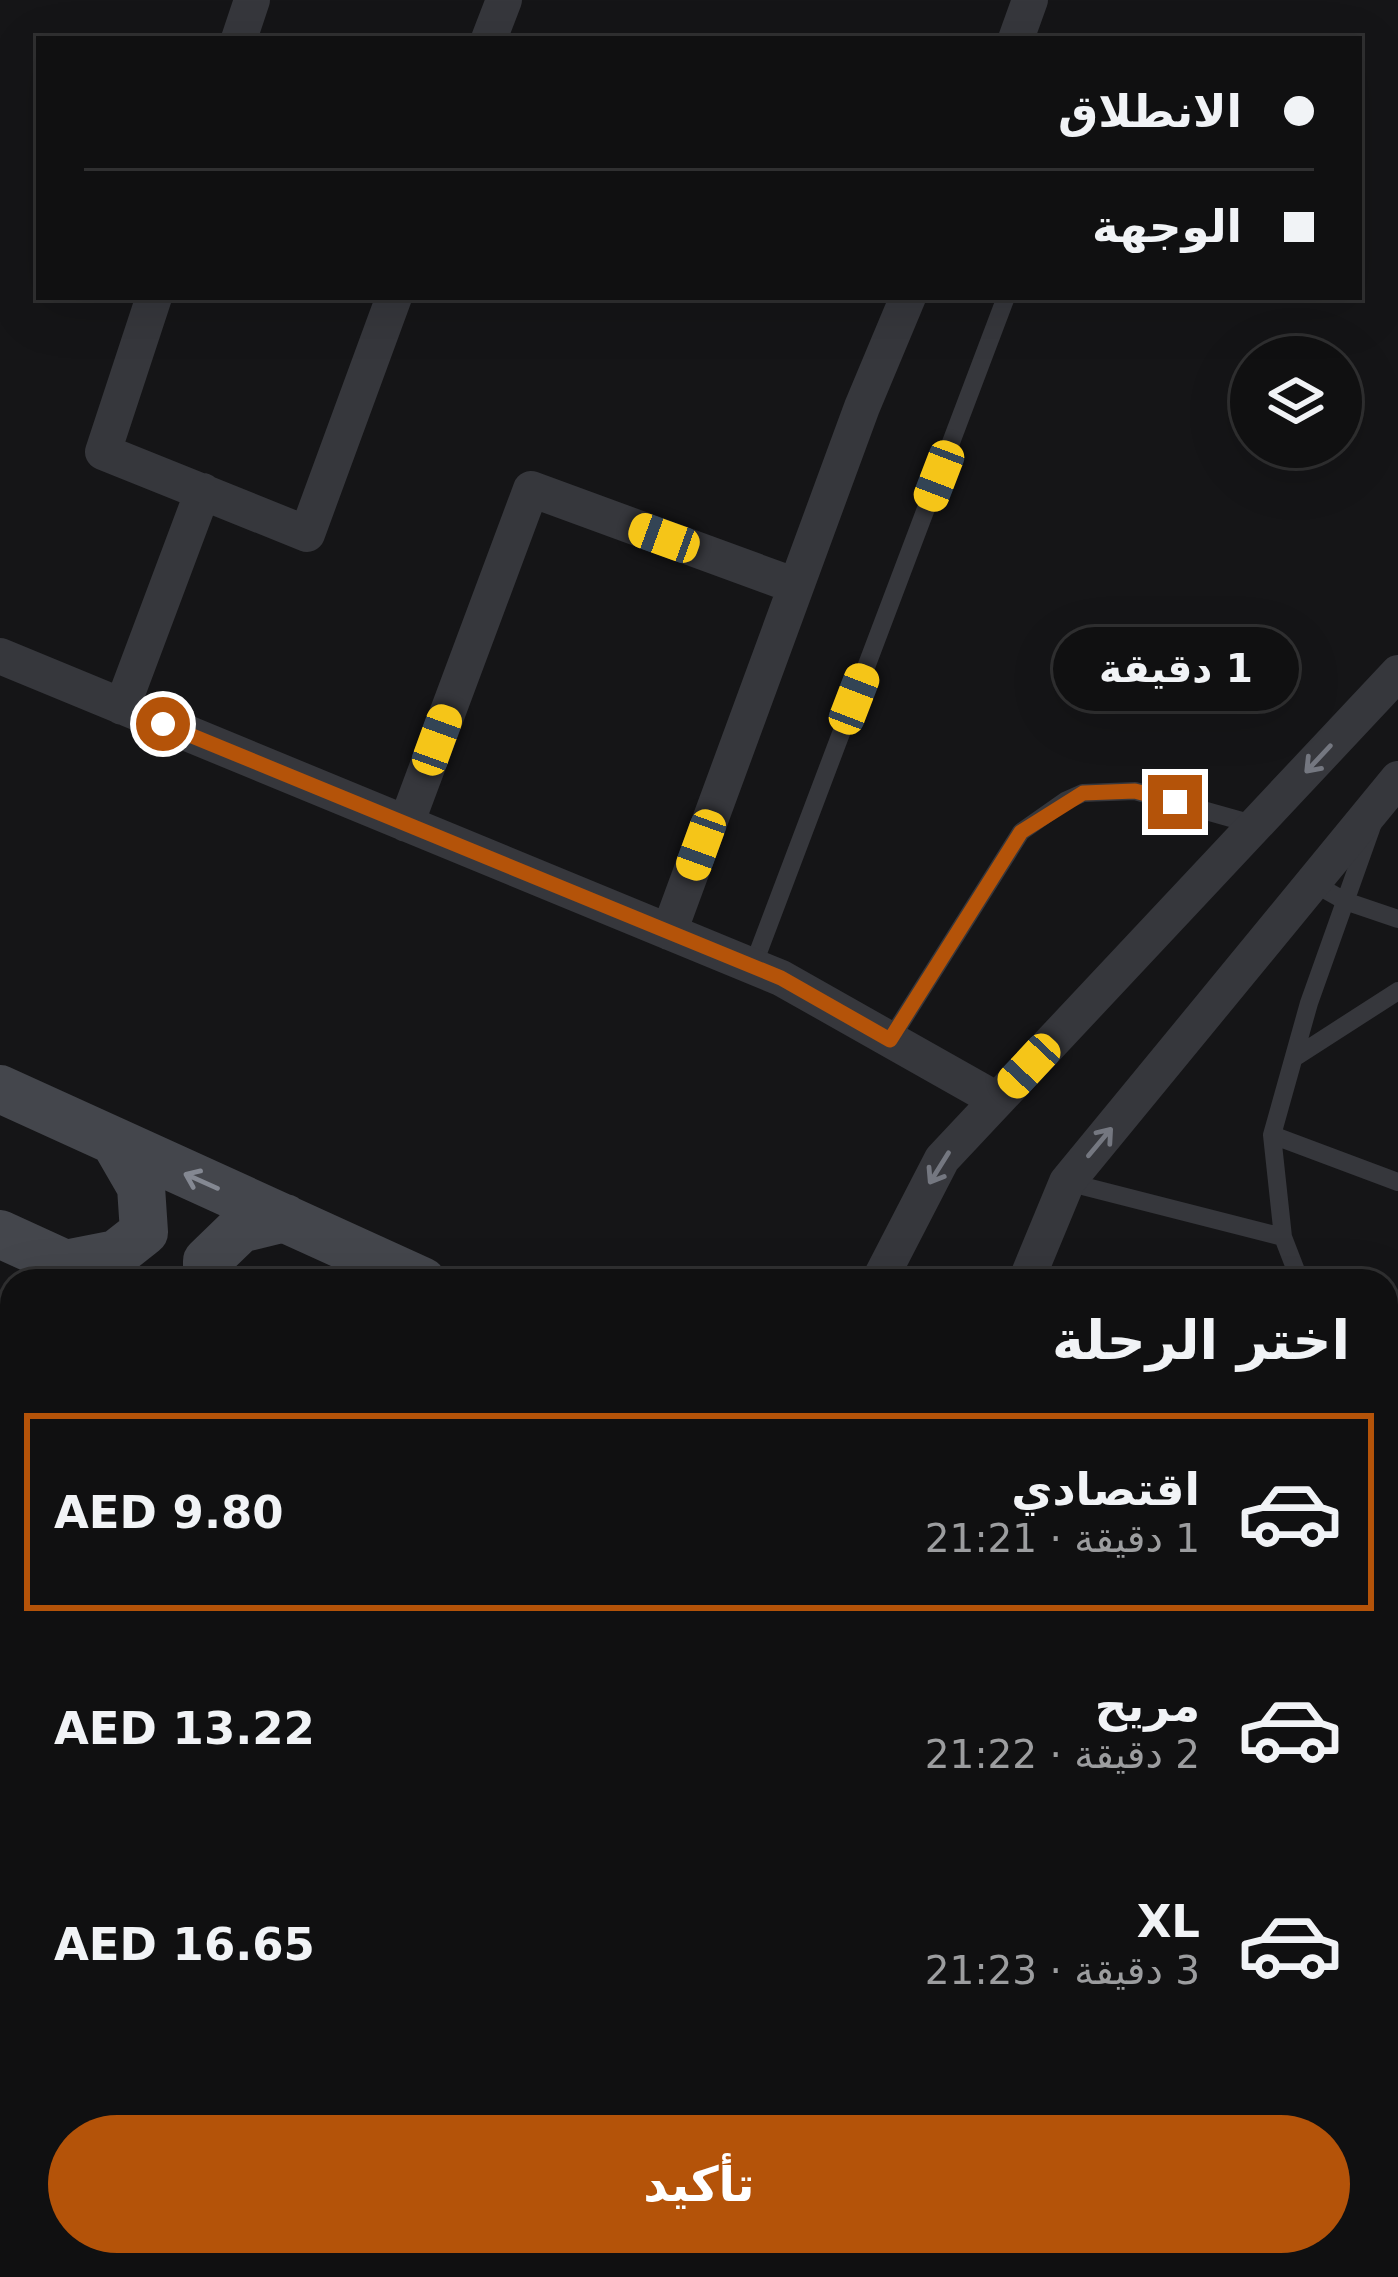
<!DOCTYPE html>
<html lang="ar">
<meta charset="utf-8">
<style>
:root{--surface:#101011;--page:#19191a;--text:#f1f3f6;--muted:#9c9d9f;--line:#303031;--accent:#b45309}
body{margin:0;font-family:"DejaVu Sans","Noto Sans Arabic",sans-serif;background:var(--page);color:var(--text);direction:rtl;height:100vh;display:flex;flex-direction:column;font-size:45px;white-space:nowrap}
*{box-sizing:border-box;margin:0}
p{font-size:39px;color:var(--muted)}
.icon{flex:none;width:66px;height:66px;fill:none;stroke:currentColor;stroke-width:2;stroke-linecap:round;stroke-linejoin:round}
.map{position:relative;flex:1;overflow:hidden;direction:ltr}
.sheet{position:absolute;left:0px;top:1269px;width:1398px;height:1008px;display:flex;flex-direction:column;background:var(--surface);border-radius:36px 36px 0 0;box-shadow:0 12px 48px #0002,0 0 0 3px var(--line);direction:rtl}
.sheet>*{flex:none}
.hud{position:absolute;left:36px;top:36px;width:1326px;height:264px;border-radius:0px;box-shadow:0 12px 48px #0002,0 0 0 3px var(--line);direction:rtl;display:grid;align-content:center;height:264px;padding:0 48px;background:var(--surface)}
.fabs{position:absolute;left:1230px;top:336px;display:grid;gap:24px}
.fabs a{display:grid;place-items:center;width:132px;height:132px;border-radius:50%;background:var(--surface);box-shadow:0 12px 48px #0002,0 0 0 3px var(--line);font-size:60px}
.end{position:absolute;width:54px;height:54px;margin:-27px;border:15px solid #b45309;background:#fff;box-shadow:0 0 0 6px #fff}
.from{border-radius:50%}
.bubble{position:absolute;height:84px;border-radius:42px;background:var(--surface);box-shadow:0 12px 48px #0002,0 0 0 3px var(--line);font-size:39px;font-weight:800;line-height:84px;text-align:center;direction:rtl}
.car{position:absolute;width:36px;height:72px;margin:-36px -18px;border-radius:15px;box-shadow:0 0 9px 3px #0007;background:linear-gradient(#f5c518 24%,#345 0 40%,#f5c518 0 76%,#345 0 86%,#f5c518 0)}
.hud b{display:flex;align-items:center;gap:42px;height:114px;font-size:45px}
.hud b+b{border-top:3px solid var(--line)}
.hud i{width:30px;height:30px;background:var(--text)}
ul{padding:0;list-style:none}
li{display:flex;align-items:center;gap:36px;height:198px;margin:0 24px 18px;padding:0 24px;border:6px solid transparent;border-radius:0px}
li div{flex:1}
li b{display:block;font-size:45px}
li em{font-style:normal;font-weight:800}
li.selected{border-color:var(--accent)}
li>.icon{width:108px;height:108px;stroke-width:1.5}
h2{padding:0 48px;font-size:54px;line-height:144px}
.primary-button{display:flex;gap:24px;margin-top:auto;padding:24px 48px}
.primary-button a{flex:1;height:138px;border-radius:72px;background:var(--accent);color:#fff;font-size:48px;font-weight:800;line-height:138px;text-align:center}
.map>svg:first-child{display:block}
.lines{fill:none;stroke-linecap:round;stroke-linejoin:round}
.lane{stroke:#36373c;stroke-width:18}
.street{stroke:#36373c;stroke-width:36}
.secondary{stroke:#44464c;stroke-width:48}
.oneway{stroke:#747780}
.oneway2{stroke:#848892}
.route{stroke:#b45309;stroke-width:15}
</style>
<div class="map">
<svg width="1398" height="2277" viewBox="0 0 1398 2277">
<rect width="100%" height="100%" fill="#151517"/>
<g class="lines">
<!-- lane -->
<path class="lane" d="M1313,883l32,18 53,18
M753,966l253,-669
M890,1040l131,-208 44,-31 18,-8 52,-2 121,34
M1294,1058l104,-67
M1272,1135l126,47
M1067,1182l216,55
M1300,1281l-17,-44 -11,-102 37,-132 63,-177
M1386,1334l12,-32
M1386,1437l12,18"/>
<!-- street -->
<path class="street" d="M239,39l13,-39
M489,39l15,-39
M1016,39l14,-39
M154,297l-51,155 204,82 87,-237
M0,656l781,322 216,122
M122,707l81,-216
M406,824l125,-335 265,97
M669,932l193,-525 46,-110
M879,1281l63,-122 456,-486
M1026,1281l41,-99 331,-403
M0,1619l12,4
M0,2211l12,-13
M200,2265l32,12
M53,2277l12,-12"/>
<!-- secondary -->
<path class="secondary" d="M0,1089l422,192
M0,1234l94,43
M65,1264l51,-10 28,-22 -3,-45 -26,-45
M207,1281v-20l33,-32 45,-11
M1386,1719l12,5
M1386,1857l12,6"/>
</g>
<!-- one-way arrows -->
<defs><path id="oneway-shaft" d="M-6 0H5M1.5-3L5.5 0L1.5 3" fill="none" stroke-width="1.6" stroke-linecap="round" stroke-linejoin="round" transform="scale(3)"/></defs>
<g class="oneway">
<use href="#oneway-shaft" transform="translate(1318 759) rotate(133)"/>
<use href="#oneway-shaft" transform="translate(1100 1142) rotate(-50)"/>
<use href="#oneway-shaft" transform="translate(939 1168) rotate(122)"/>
</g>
<use class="oneway2" href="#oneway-shaft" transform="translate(201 1181) rotate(-156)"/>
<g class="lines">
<!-- route -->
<path class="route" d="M163,724l618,254 109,62 131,-208 62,-39 52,-2 40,11"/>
</g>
</svg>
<div class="fabs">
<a><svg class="icon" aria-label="layers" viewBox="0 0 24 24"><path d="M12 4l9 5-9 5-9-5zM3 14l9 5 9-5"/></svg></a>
</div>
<i class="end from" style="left:163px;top:724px"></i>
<i class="end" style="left:1175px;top:802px"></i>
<div class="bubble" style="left:1053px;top:627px;width:246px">1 دقيقة</div>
<i class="car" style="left:939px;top:476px;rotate:201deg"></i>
<i class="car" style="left:664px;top:538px;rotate:290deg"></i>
<i class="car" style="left:854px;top:699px;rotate:21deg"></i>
<i class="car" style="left:437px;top:740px;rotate:20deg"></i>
<i class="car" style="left:701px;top:845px;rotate:200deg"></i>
<i class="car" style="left:1029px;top:1066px;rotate:223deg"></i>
<div class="hud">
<b><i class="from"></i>الانطلاق</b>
<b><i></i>الوجهة</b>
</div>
<section class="sheet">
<h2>اختر الرحلة</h2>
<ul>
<li class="selected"><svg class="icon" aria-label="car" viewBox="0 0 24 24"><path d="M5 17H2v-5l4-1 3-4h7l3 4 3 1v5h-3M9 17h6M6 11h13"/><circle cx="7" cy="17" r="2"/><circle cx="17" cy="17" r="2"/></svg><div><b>اقتصادي</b><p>1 دقيقة · 21:21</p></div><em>AED 9.80</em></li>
<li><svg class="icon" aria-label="car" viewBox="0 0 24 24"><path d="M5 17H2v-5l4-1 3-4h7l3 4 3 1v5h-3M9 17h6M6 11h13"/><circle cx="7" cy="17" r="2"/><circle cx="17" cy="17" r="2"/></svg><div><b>مريح</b><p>2 دقيقة · 21:22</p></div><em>AED 13.22</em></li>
<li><svg class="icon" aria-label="car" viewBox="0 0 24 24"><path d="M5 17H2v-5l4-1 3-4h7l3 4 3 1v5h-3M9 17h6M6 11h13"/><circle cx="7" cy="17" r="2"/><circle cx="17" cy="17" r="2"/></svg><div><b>XL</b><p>3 دقيقة · 21:23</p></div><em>AED 16.65</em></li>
</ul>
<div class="primary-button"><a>تأكيد</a></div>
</section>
</div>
